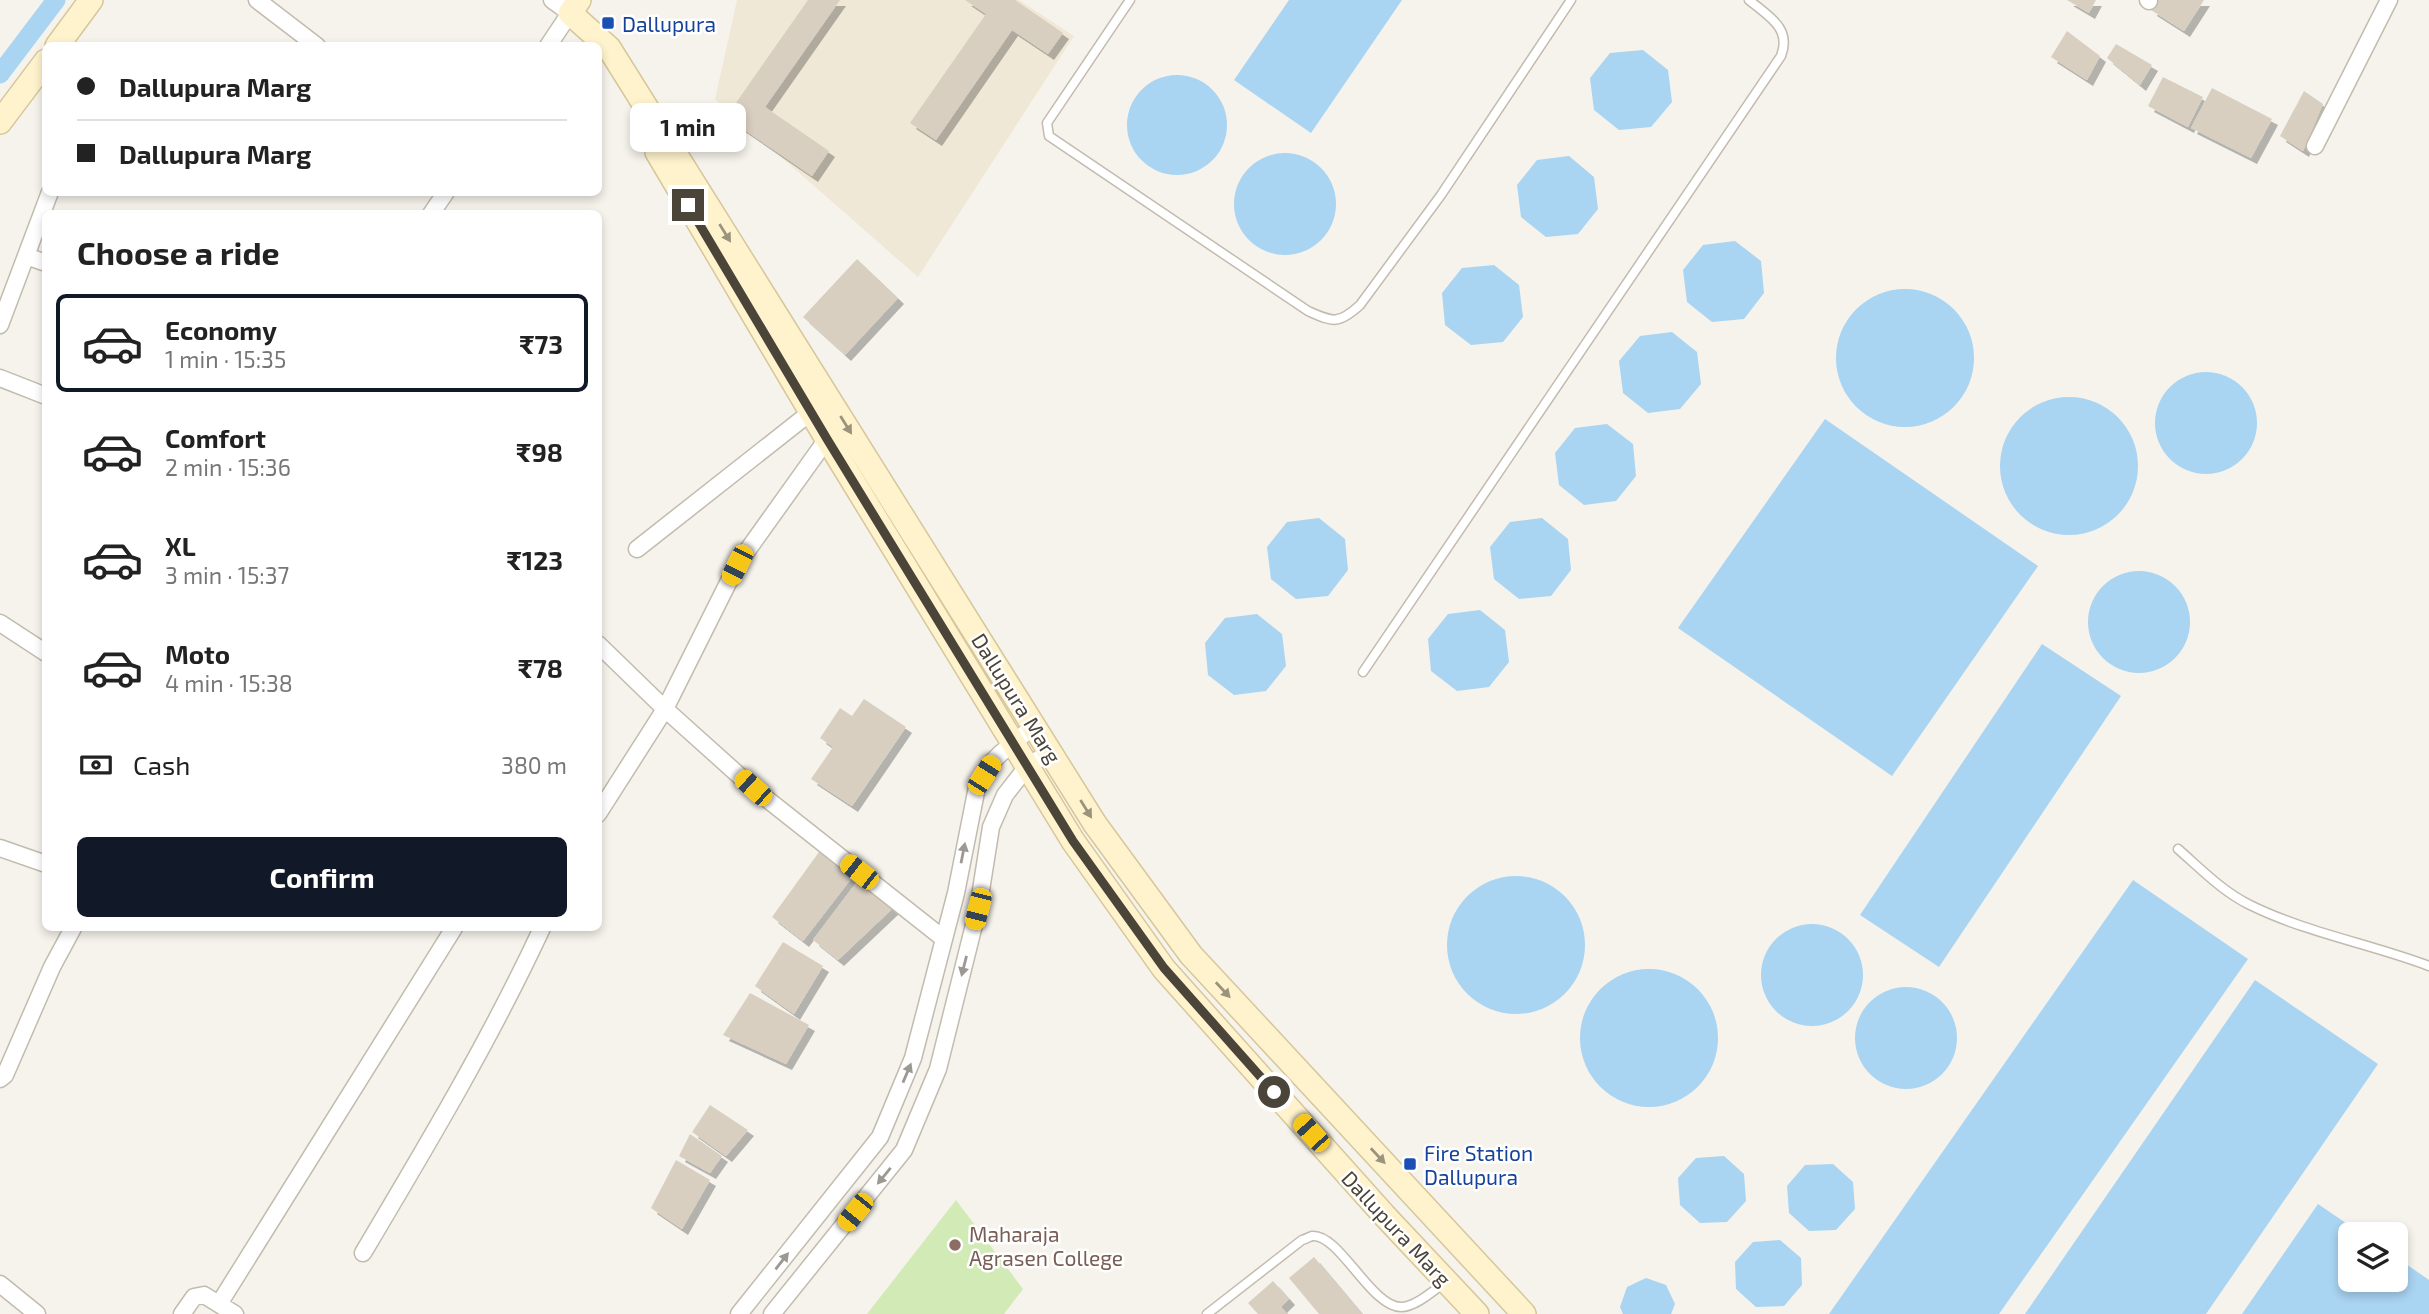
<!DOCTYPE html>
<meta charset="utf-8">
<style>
:root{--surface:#fff;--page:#f6f6f6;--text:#222;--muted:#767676;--line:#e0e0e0;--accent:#111827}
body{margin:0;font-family:"Exo 2",sans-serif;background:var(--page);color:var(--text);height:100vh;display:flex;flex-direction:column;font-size:26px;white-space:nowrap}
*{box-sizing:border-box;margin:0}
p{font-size:23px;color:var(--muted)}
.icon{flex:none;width:38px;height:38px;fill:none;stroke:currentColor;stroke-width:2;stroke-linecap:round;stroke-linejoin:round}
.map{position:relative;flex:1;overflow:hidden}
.sheet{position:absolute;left:42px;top:210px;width:560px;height:721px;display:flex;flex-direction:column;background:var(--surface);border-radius:10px;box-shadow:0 4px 10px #0003}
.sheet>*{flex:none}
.guide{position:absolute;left:42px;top:42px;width:560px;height:154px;border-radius:10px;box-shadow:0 4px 10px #0003;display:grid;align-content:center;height:154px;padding:0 35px;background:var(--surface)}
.controls{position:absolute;left:2338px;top:1222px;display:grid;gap:14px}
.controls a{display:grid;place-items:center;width:70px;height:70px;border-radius:10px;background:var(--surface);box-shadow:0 4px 10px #0003;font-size:35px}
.end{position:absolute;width:32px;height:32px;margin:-16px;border:9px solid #4b4439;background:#fff;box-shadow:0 0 0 4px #fff}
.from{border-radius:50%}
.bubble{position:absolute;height:49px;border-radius:10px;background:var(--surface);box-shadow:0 4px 10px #0003;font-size:23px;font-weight:700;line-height:49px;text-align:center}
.car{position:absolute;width:21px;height:42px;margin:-21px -10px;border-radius:9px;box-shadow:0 0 5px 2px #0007;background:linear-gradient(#f5c518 24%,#345 0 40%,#f5c518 0 76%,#345 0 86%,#f5c518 0)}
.guide b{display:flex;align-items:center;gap:24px;height:66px;font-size:26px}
.guide b+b{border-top:2px solid var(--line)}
.guide i{width:18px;height:18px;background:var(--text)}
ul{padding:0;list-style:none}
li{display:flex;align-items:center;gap:21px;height:98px;margin:0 14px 10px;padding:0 21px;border:4px solid transparent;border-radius:10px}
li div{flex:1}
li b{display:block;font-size:26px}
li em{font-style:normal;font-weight:700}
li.active{border-color:var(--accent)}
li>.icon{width:63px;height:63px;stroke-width:1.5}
h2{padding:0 35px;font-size:32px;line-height:84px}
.pay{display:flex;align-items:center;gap:18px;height:77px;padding:0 35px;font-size:26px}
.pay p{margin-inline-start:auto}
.action{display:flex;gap:14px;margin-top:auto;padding:14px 35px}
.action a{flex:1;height:80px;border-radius:10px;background:var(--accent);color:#fff;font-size:28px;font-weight:700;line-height:80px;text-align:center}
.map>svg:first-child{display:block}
.education{fill:#efe8d6}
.green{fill:#d2eab5}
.water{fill:#a9d4f2}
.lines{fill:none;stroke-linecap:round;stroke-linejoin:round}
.canal{stroke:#a9d4f2;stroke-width:19}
.building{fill:#d8cfc1;filter:url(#shadow)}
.lane-casing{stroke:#c2bbae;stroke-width:11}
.street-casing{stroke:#c2bbae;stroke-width:19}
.secondary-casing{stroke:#d6c79b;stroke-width:26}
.lane{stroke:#fff;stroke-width:8}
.street{stroke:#fff;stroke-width:16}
.secondary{stroke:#fff3cd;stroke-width:23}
.oneway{fill:#9c937c}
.oneway2{fill:#9c9892}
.route{stroke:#4b4439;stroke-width:9}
.transit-dot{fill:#1a4fb4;stroke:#fff;stroke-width:2.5}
.education-dot{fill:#8d6e63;stroke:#fff;stroke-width:2.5}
.labels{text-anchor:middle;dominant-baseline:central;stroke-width:5;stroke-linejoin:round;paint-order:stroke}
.transit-label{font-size:21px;fill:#164399;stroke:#fff;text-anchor:start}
.street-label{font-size:21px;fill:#4b4439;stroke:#fff}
.education-label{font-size:21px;fill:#785e54;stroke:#fff;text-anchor:start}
</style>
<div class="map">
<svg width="2429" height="1314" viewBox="0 0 2429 1314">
<defs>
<filter id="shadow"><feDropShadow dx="6" dy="6" stdDeviation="0" flood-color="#0004"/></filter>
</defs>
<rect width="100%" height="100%" fill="#f6f3ec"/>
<!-- education -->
<path class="education" d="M737,0h282l55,36 -156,241 -203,-178z"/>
<!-- green -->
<path class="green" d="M956,1200l67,89 -19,25h-137z"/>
<!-- water -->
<path class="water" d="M1289,0h113l-91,133 -77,-53z
M1643,50l25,20 4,32 -21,25 -32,3 -25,-20 -4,-32 20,-25z
M1127 125a50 50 0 1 1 100 0a50 50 0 1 1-100 0Z
M1234 204a51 51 0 1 1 102 0a51 51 0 1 1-102 0Z
M1569,156l25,21 4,32 -20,25 -32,3 -25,-20 -4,-32 20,-25z
M1735,241l26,20 3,32 -20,26 -32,3 -25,-20 -4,-32 20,-25z
M1494,265l25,20 4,32 -20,25 -32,3 -26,-20 -3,-32 20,-25z
M1836 358a69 69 0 1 1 138 0a69 69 0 1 1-138 0Z
M1672,332l25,20 4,32 -21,25 -32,4 -25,-20 -4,-32 21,-25z
M2155 423a51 51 0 1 1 102 0a51 51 0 1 1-102 0Z
M2000 466a69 69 0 1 1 138 0a69 69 0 1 1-138 0Z
M1825,419l213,147 -146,210 -214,-148z
M1607,424l26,20 3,32 -20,25 -32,4 -25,-20 -4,-32 20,-25z
M1319,518l26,21 3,31 -20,26 -32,3 -25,-20 -4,-32 20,-25z
M1542,518l26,21 3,31 -20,26 -32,3 -25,-20 -4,-32 20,-25z
M2088 622a51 51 0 1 1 102 0a51 51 0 1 1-102 0Z
M1480,610l25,20 4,32 -20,25 -32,4 -26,-20 -3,-32 20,-25z
M1257,614l25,20 4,32 -20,25 -32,4 -26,-20 -3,-32 20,-25z
M2042,644l79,52 -182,271 -79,-52z
M1447 945a69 69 0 1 1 138 0a69 69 0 1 1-138 0Z
M2133,880l115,79 -249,355h-170z
M1761 975a51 51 0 1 1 102 0a51 51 0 1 1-102 0Z
M1580 1038a69 69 0 1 1 138 0a69 69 0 1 1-138 0Z
M2255,980l123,84 -172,250h-181z
M1855 1038a51 51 0 1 1 102 0a51 51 0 1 1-102 0Z
M1724,1156l20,18 2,27 -19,21 -27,1 -20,-18 -2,-27 18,-20z
M1833,1164l20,18 2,27 -19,21 -27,1 -20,-18 -2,-27 18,-21z
M2318,1204l44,30h-12v45h46v-22l33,23v34h-187z
M1780,1240l21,18 1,27 -18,21 -28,1 -20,-18 -1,-27 18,-20z
M1646,1278l20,7 9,19 -4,10h-48l-3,-7 7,-20z"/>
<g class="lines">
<!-- canal -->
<path class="canal" d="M0,74l56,-74"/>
</g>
<!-- building -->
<path class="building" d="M808,0h32l-75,107 64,44 -17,25 -86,-59z
M965,0h50l48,33 -15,21 -36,-24 -76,110 -26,-17 76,-109z
M2067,0h29l-7,13z
M2157,0h47l-20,31 -33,-21z
M2067,31l33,25 -13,24 -36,-23z
M2116,44l36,21 -12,20 -33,-27z
M2163,77l40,20 -15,30 -40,-21z
M2212,88l60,31 -21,39 -60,-30z
M2304,91l19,13 -20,47 -23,-15z
M857,259l41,39 -53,57 -42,-38z
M864,699l42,28 -54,79 -41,-27 22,-32 -13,-9 20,-30 12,8z
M819,852l35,23 -51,66 -31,-24z
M859,879l34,29 -55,52 -25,-20z
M783,942l40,24 -29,48 -39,-28z
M750,993l59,32 -23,39 -63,-29z
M710,1105l38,25 -22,26 -34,-24z
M690,1134l32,22 -12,17 -31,-17z
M676,1160l34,20 -28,49 -31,-21z
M1314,1257l48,57h-43l-30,-36z
M1273,1281l16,18 -8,8 6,7h-29l-10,-11z"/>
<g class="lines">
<defs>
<path id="lane" d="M1130,0l-83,123 2,13 259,175c25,11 30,14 52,-6l81,-110 130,-195
M1363,672l418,-616c11,-28 -13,-40 -32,-56
M2178,849c23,20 45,43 72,56 57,28 121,39 179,61
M1207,1314l95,-74c4,-1 7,-3 10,-4 27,-3 59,71 89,71 14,0 32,-16 43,-24"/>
<path id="street" d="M257,0l60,46
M2148,0l1,1
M548,46l22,-33 -18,-13
M2315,146l74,-146
M431,214l15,-22
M26,256l20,7
M0,325l50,-133
M0,378l46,18
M637,549l174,-137
M0,623l46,30
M598,644l67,65 88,79 191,151
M598,814l67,-105 72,-144 90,-126
M0,848l46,16
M0,1079l5,-4 47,-108 21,-39
M363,1253c63,-106 127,-213 179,-325
M0,1284l37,30
M219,1304l235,-376
M182,1314l12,-17 10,-2 31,19
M739,1314l141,-177 33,-79 43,-165 21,-106 14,-24 10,-10 33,-27
M772,1314l132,-164 34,-81 40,-160 13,-82 14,-32 21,-27 24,-17"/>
<path id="secondary" d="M579,0l-9,13 39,35 486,776 96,131 333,359
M57,46l34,-46
M0,122l46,-61
M657,152l170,287 246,402 91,128 220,246 93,99"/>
</defs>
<!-- lane casing -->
<use href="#lane" class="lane-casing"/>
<!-- street casing -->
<use href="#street" class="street-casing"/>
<!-- secondary casing -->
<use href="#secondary" class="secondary-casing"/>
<!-- lane -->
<use href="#lane" class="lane"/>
<!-- street -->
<use href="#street" class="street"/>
<!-- secondary -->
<use href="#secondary" class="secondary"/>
</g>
<!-- one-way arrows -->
<defs><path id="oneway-solid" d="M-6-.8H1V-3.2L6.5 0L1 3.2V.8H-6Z" transform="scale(1.75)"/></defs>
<g class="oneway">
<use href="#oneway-solid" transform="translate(725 233) rotate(58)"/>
<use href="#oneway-solid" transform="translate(846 425) rotate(58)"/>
<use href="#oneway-solid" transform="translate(1086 809) rotate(58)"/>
<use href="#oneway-solid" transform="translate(1223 990) rotate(47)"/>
<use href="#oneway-solid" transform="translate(1378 1156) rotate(47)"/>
</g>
<g class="oneway2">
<use href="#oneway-solid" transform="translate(963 853) rotate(-79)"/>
<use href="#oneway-solid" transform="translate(964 966) rotate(104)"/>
<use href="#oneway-solid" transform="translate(907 1073) rotate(-67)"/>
<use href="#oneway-solid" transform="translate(884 1176) rotate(129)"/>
<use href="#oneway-solid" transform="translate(782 1261) rotate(-52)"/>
</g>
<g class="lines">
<!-- route -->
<path class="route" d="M688,205l139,234 246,402 91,127 110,124"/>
</g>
<!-- markers -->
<g class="transit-dot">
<rect x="601" y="16" width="14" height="14" rx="3.5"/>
<rect x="1403" y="1157" width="14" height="14" rx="3.5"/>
</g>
<circle class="education-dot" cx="955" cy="1245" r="7"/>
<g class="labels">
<!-- transit labels -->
<g class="transit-label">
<text x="622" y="23">Dallupura</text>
<text x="1424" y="1152">Fire Station<tspan x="1424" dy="24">Dallupura</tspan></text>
</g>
<!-- street labels -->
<g class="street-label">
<text transform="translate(1017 698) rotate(58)">Dallupura Marg</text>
<text transform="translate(1397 1228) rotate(47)">Dallupura Marg</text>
</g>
<!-- education labels -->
<g class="education-label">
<text x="969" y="1233">Maharaja<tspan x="969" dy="24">Agrasen College</tspan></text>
</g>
</g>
</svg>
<div class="controls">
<a><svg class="icon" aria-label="layers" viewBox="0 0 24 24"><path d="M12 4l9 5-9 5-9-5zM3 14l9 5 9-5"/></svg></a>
</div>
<i class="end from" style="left:1274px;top:1092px"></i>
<i class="end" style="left:688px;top:205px"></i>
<div class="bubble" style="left:630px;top:103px;width:116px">1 min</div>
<i class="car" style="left:737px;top:565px;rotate:207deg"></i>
<i class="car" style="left:984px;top:775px;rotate:32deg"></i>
<i class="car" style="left:753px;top:788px;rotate:312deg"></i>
<i class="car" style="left:859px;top:872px;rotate:308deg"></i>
<i class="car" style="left:978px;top:909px;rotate:194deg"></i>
<i class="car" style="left:1311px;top:1133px;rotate:318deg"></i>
<i class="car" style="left:855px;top:1212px;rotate:219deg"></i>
<div class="guide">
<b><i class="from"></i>Dallupura Marg</b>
<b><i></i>Dallupura Marg</b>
</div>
<section class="sheet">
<h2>Choose a ride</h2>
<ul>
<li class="active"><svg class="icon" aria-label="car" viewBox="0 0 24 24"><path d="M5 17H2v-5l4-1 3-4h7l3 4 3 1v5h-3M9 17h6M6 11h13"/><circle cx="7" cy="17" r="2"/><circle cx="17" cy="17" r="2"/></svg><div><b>Economy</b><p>1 min · 15:35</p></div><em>₹73</em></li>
<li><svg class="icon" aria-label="car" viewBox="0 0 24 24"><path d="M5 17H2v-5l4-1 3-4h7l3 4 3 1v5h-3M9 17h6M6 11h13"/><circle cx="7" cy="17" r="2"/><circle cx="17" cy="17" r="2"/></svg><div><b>Comfort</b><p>2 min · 15:36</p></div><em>₹98</em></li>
<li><svg class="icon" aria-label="car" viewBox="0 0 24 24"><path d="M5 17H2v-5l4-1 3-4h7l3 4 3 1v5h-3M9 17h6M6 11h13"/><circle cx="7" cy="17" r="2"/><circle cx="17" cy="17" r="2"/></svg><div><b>XL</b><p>3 min · 15:37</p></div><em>₹123</em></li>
<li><svg class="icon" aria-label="car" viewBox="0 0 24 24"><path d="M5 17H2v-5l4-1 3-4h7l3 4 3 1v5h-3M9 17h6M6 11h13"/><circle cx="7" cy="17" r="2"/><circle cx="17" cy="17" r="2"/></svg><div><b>Moto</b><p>4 min · 15:38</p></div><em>₹78</em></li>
</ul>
<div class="pay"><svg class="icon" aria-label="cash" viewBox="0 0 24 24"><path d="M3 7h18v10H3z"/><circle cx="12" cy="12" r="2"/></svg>Cash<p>380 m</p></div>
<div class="action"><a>Confirm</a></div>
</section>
</div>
